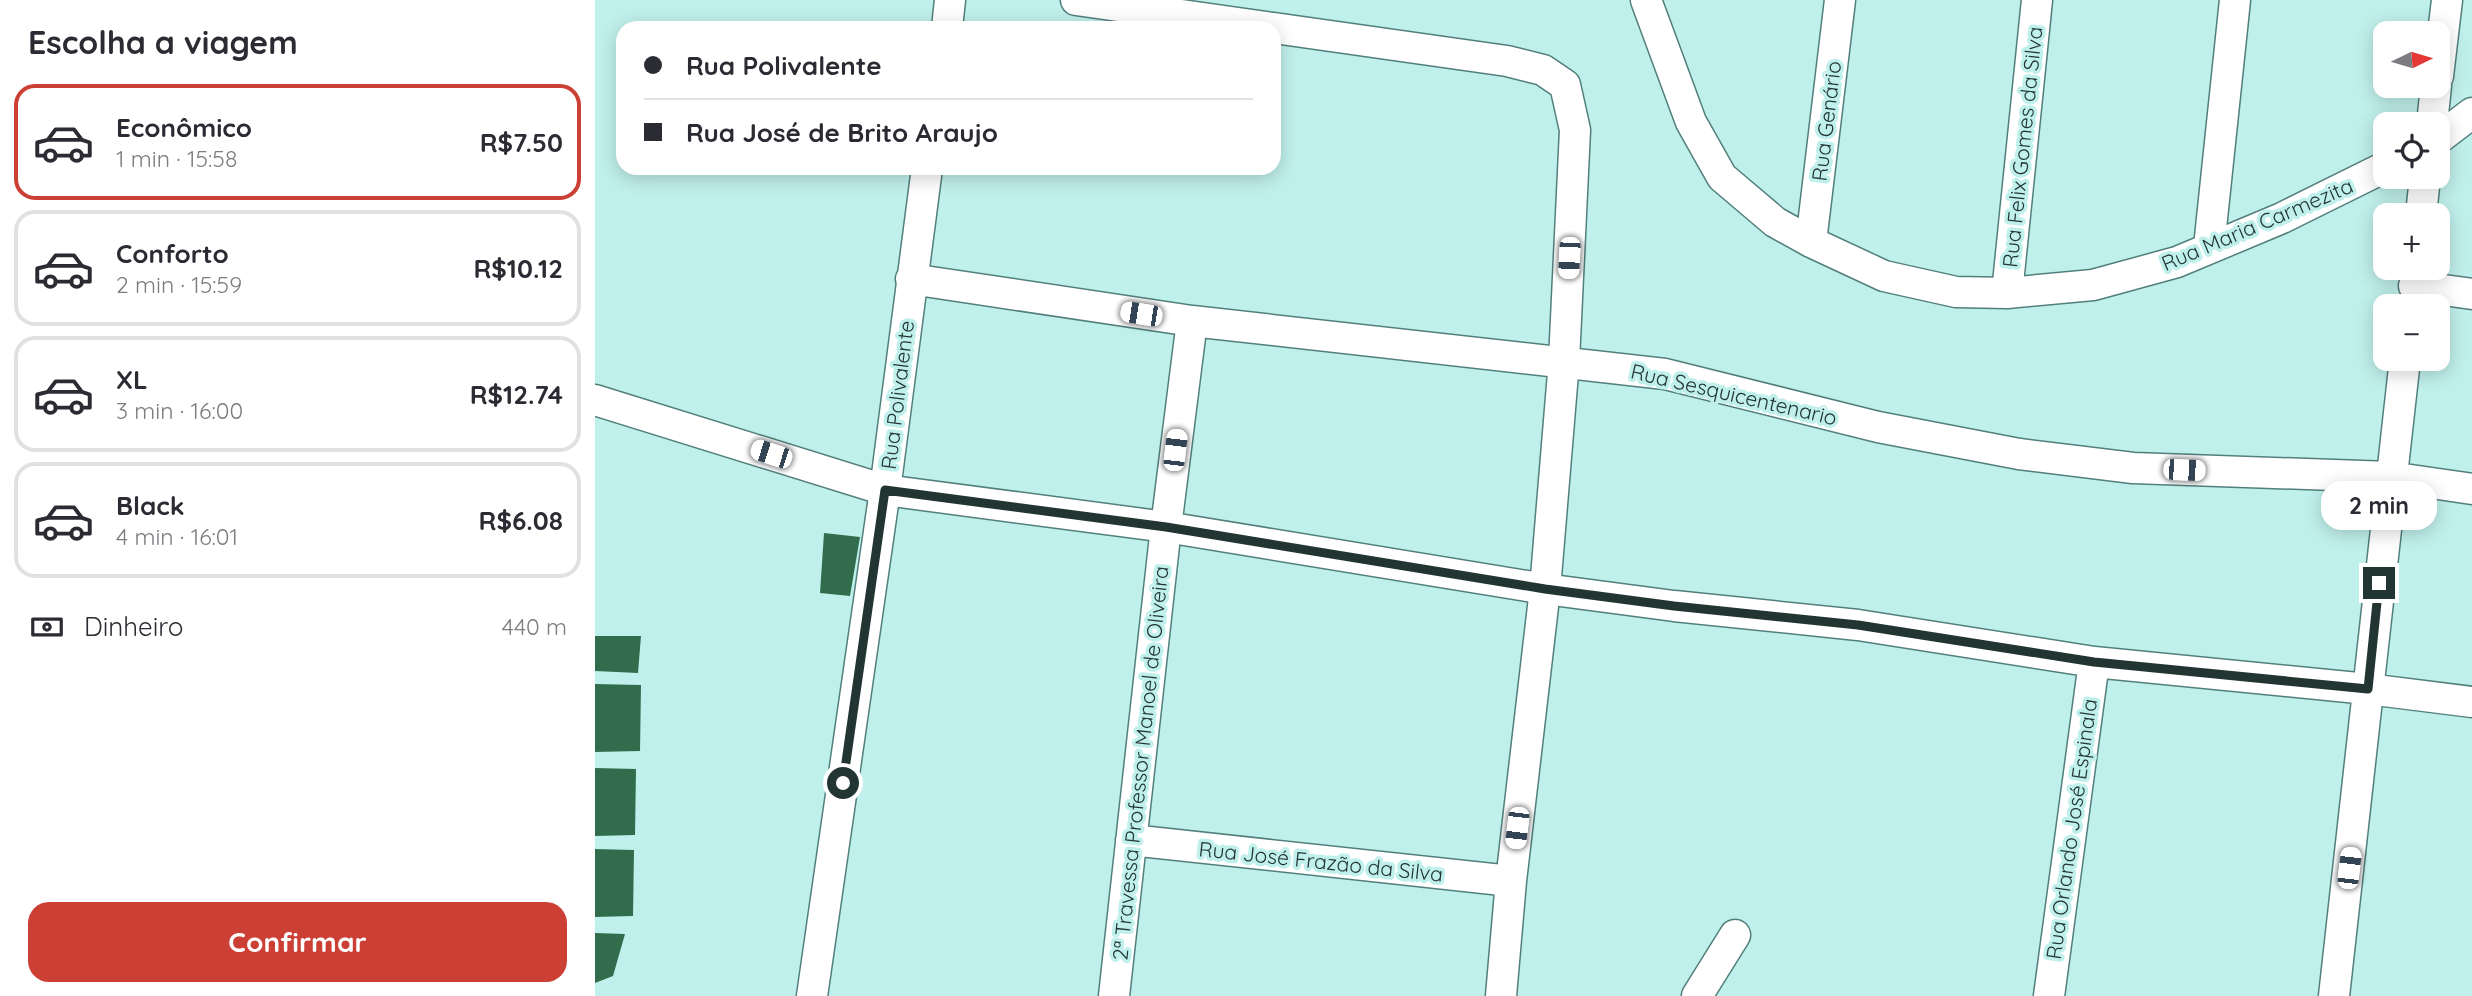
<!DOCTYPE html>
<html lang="pt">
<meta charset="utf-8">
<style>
:root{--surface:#fff;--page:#f7f7f7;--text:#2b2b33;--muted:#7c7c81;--line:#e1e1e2;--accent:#cc3f35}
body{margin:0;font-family:Quicksand,sans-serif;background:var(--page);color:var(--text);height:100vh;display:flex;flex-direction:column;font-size:26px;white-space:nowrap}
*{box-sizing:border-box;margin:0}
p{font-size:23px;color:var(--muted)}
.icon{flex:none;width:38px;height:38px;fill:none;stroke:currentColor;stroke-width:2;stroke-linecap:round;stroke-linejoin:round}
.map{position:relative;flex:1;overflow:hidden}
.drawer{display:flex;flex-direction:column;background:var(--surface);width:595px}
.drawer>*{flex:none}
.top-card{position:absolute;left:21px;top:21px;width:665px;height:154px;border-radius:21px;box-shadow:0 4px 18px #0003;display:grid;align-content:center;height:154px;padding:0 28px;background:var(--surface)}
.needle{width:46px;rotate:85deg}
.buttons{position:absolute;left:1778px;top:21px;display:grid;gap:14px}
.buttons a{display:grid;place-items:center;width:77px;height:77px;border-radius:14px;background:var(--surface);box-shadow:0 4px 18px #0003;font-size:35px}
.end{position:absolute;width:32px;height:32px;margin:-16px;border:9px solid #223533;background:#fff;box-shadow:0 0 0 4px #fff}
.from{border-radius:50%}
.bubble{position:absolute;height:49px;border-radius:21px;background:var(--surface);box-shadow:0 4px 18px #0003;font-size:23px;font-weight:800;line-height:49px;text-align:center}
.car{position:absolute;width:21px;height:42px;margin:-21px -10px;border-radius:9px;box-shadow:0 0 5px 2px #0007;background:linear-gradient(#fff 24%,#345 0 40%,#fff 0 76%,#345 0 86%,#fff 0)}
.top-card b{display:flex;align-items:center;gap:24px;height:66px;font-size:26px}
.top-card b+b{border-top:2px solid var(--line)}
.top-card i{width:18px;height:18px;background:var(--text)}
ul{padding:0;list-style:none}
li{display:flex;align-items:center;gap:21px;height:116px;margin:0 14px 10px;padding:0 14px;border:4px solid var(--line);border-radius:21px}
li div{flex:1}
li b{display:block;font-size:26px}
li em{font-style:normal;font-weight:800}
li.active{border-color:var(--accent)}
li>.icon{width:63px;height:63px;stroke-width:1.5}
h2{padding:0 28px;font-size:32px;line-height:84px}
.pay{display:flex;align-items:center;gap:18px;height:77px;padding:0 28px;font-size:26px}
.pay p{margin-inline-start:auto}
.primary-button{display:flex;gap:14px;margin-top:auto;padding:14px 28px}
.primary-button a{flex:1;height:80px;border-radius:21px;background:var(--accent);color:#fff;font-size:28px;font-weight:800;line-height:80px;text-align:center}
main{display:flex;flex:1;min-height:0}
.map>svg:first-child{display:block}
.building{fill:#316d4c}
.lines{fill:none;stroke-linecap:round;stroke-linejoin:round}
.minor-casing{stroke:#527f7c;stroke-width:33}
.minor{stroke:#fff;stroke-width:30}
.route{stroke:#223533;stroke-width:9}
.labels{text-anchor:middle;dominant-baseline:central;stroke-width:7;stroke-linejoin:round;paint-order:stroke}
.street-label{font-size:21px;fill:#223533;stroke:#c0f0ec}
</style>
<main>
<section class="drawer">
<h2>Escolha a viagem</h2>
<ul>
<li class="active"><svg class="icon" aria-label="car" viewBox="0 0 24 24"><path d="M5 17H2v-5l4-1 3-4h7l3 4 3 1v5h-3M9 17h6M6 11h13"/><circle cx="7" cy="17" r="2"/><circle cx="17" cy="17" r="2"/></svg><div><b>Econômico</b><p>1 min · 15:58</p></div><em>R$7.50</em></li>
<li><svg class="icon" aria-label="car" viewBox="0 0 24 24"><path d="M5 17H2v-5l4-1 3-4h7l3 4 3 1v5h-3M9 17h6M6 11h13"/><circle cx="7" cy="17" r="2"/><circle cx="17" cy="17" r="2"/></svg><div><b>Conforto</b><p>2 min · 15:59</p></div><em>R$10.12</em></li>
<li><svg class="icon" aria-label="car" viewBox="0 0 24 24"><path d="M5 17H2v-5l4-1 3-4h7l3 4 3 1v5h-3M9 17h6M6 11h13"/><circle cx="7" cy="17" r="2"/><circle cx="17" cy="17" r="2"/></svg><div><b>XL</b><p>3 min · 16:00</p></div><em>R$12.74</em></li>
<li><svg class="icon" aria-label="car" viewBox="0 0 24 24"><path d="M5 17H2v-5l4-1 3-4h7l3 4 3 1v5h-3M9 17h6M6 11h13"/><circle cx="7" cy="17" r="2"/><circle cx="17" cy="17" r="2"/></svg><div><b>Black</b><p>4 min · 16:01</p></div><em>R$6.08</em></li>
</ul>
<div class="pay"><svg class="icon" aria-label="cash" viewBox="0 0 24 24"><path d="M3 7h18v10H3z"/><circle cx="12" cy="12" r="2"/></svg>Dinheiro<p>440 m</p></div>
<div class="primary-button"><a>Confirmar</a></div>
</section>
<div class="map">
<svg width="1877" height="996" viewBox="0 0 1877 996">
<rect width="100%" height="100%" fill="#c0f0ec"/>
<!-- building -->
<path class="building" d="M229,533l36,4 -10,59 -30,-3z
M0,636h46l-3,37 -43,-2z
M0,684l46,1 -1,66 -45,1z
M0,768l41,1 -1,66 -40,1z
M0,849l39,1 -1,66 -38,1z
M0,933l30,1 -12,42 -18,7z"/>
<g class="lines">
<defs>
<path id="minor" d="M481,0l196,28
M1051,0l45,122 31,55 53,45 36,20 73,34 72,16 51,1 86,-8 84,-23 105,-44 103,-51
M352,28l3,-28
M679,28l233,33 36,9 22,15 10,45 -11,231 -19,228 -34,292 -10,115
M1843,76l9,-76
M1837,124l4,-38
M1843,139l34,-26
M1826,215l4,-38
M1216,242l29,-242
M1614,247l26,-247
M316,279l281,42 473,53 213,53 141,27 114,14 257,9 82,12
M1819,286l58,8
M1412,293l30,-293
M0,400l290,90 281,37 379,62 129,17 184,19 236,37 274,27 104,13
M536,840l380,41
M217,996l73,-506 42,-322
M519,996l52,-469 26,-206
M1102,996l38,-61
M1454,996l45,-334
M1739,996l71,-637"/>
</defs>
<!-- minor casing -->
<use href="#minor" class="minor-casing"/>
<!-- minor -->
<use href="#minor" class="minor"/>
</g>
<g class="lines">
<!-- route -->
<path class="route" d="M248,783l42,-293 281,37 379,62 129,17 184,19 236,37 274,27 11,-106"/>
</g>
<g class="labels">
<!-- street labels -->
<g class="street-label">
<text transform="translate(1231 121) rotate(-83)">Rua Genário</text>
<text transform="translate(1427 147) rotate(-84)">Rua Felix Gomes da Silva</text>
<text transform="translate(1662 224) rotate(-23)">Rua Maria Carmezita</text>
<text transform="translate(1139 394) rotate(13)">Rua Sesquicentenario</text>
<text transform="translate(302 395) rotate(-83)">Rua Polivalente</text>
<text transform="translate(545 763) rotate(-84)">2ª Travessa Professor Manoel de Oliveira</text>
<text transform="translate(1476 829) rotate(-82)">Rua Orlando José Espinala</text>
<text transform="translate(726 861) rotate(6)">Rua José Frazão da Silva</text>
</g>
</g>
</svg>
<div class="buttons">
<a><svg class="needle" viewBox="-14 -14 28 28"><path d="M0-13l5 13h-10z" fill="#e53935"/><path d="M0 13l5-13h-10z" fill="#7c7c81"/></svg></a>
<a><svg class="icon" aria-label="locate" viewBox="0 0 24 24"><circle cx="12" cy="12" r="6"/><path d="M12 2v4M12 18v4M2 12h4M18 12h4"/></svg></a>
<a>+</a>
<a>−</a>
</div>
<i class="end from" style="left:248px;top:783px"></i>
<i class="end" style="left:1784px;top:583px"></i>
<div class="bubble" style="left:1726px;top:481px;width:116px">2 min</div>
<i class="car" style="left:974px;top:258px;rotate:183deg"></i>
<i class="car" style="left:546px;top:314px;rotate:279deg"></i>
<i class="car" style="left:580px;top:450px;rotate:7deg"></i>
<i class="car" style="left:176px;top:454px;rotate:288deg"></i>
<i class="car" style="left:1589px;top:470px;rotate:92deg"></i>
<i class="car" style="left:922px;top:828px;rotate:187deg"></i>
<i class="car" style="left:1754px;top:868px;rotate:7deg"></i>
<div class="top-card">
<b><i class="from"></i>Rua Polivalente</b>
<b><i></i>Rua José de Brito Araujo</b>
</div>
</div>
</main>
